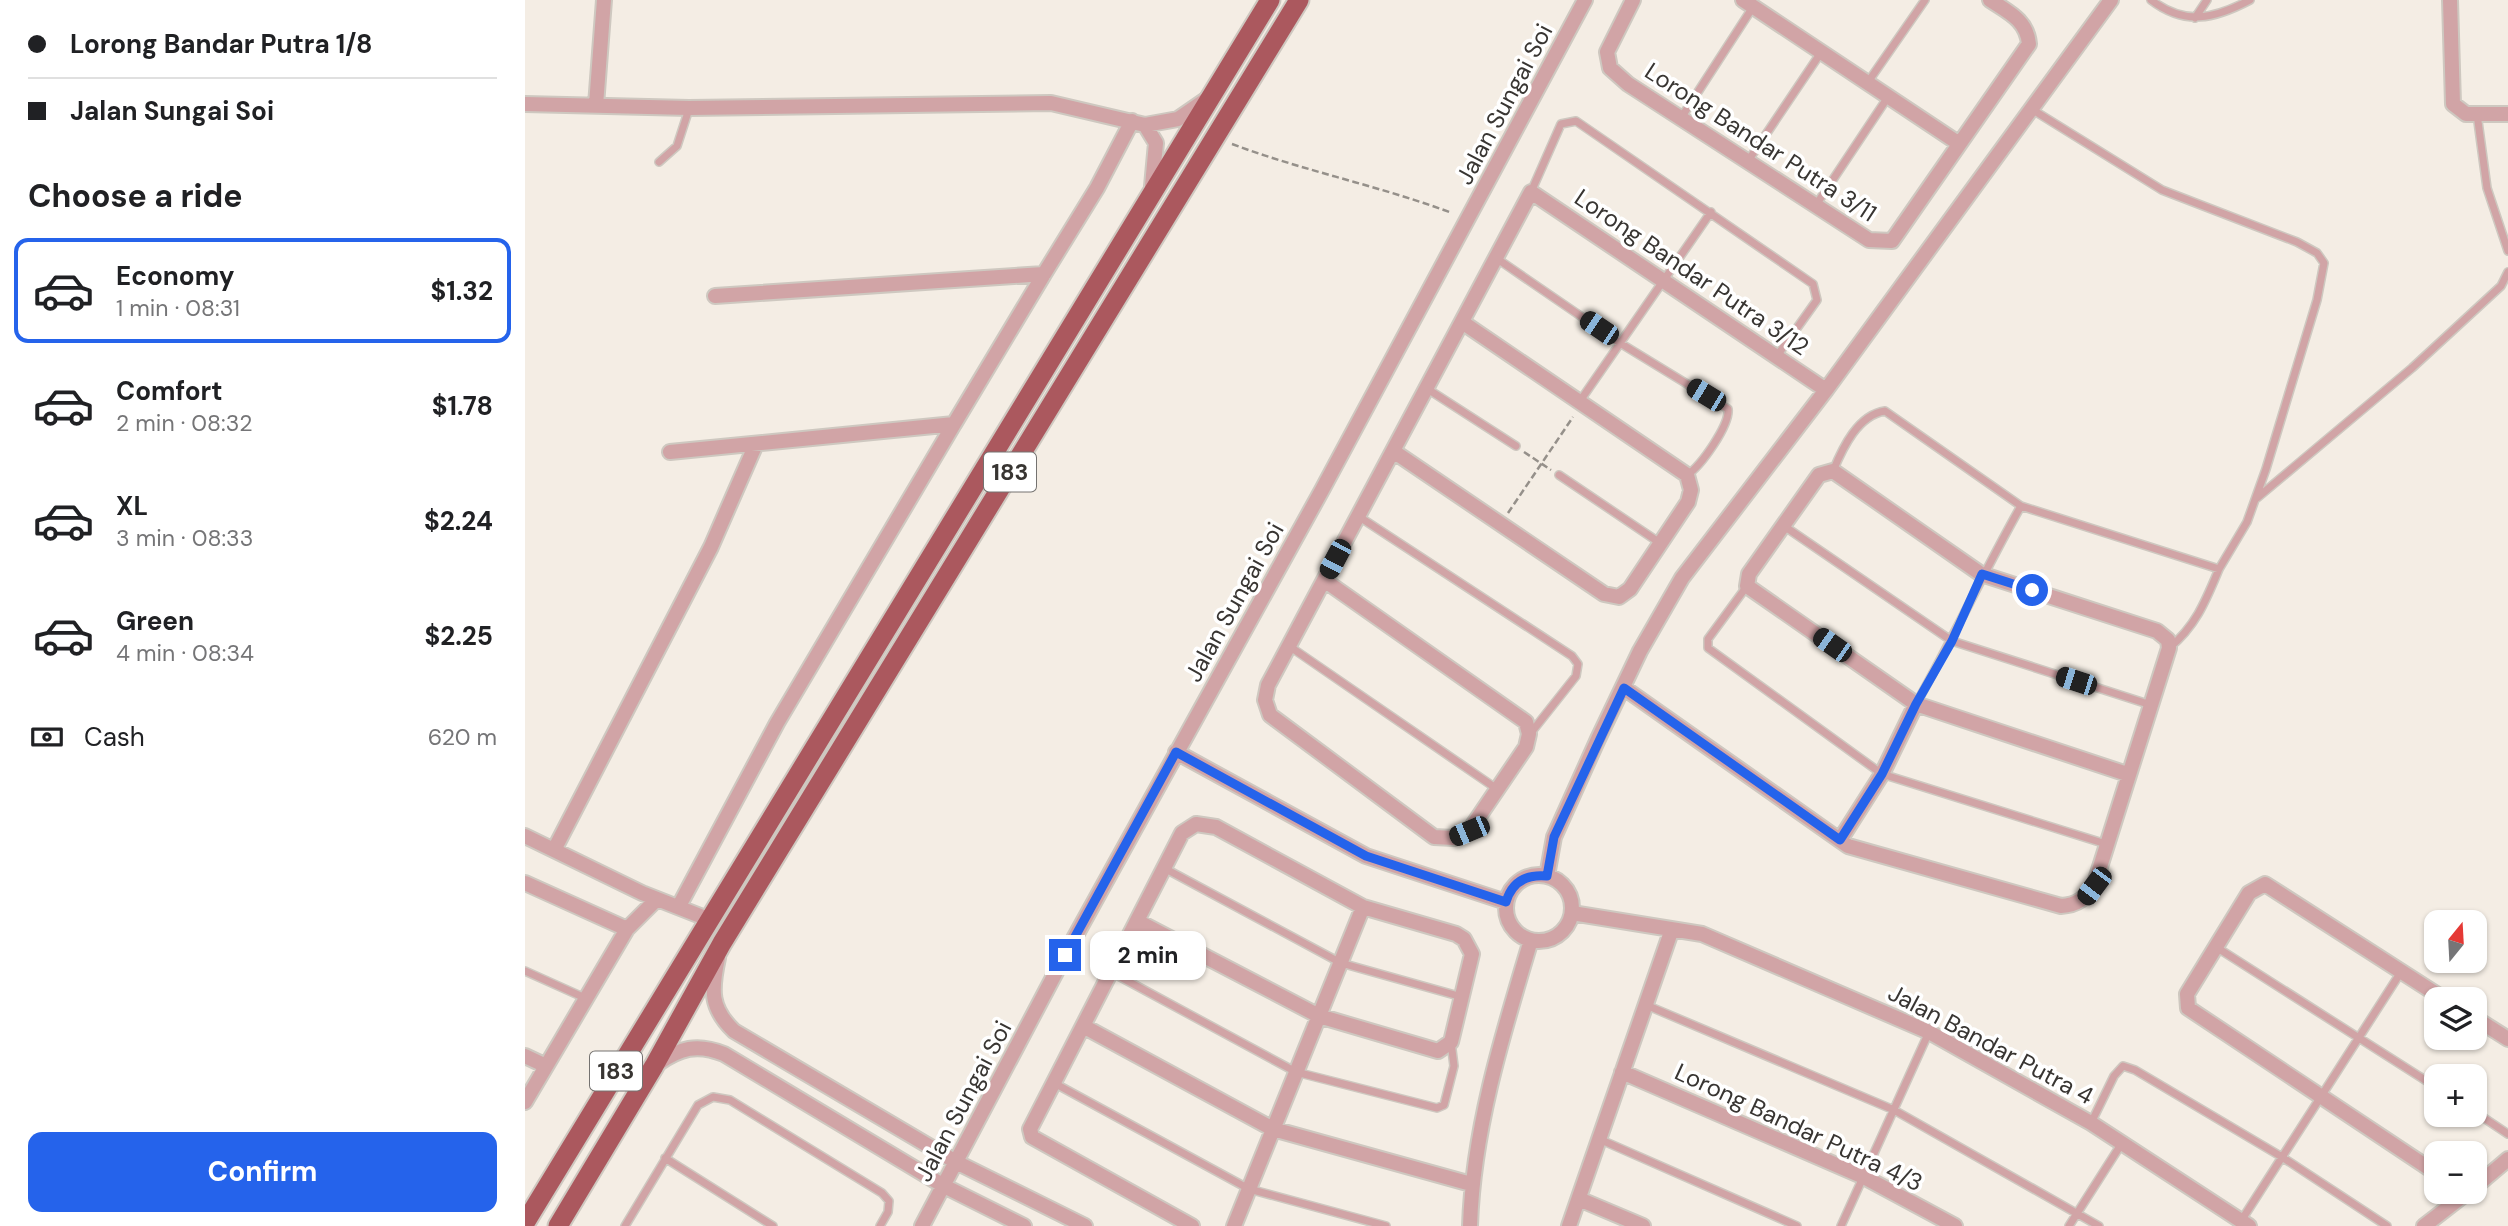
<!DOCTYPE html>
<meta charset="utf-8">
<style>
:root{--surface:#fff;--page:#f6f6f6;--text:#202124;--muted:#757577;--line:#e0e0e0;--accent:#2563eb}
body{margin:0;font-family:"DM Sans",sans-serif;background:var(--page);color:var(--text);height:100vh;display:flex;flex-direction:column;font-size:26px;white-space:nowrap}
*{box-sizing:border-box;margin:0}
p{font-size:23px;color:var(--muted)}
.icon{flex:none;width:38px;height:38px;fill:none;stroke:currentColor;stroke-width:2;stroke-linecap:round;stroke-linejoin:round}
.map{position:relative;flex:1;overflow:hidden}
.side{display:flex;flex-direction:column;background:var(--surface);width:525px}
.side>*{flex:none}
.guide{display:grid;align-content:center;height:154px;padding:0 28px;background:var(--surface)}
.needle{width:46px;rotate:18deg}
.controls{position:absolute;left:1899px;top:910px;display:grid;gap:14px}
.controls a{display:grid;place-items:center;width:63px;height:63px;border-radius:14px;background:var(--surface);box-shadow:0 2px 5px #0004;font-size:35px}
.end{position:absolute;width:32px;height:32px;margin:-16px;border:9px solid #2563eb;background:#fff;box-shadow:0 0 0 4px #fff}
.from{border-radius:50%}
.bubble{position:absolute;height:49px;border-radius:14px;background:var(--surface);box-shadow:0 2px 5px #0004;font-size:23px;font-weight:700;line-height:49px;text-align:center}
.car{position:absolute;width:21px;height:42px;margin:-21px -10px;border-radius:9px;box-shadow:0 0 5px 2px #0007;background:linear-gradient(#222 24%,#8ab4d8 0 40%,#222 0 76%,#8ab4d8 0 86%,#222 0)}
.guide b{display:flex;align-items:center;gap:24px;height:66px;font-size:26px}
.guide b+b{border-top:2px solid var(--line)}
.guide i{width:18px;height:18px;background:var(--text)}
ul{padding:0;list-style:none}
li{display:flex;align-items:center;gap:21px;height:105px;margin:0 14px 10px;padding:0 14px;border:4px solid transparent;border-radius:14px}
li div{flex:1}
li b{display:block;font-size:26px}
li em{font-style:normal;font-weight:700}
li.selected{border-color:var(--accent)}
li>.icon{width:63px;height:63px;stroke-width:1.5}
h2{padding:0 28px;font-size:32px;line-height:84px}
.pay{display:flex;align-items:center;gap:18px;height:77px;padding:0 28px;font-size:26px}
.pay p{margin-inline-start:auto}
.button{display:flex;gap:14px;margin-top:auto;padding:14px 28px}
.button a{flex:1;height:80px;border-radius:14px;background:var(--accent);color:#fff;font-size:28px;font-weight:700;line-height:80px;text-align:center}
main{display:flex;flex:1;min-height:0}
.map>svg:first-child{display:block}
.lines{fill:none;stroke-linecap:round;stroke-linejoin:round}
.service-casing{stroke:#cec8c0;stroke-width:10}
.minor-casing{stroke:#cec8c0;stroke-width:18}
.trunk-casing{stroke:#cec8c0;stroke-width:23}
.path{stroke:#95908a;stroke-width:2.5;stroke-dasharray:7 3.5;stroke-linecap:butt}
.service{stroke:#d1a4a6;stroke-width:7}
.minor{stroke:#d1a4a6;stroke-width:14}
.trunk{stroke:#ab585e;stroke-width:19}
.route{stroke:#2563eb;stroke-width:9}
.labels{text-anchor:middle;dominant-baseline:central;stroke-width:7;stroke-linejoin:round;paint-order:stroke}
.shield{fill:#fff;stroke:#747270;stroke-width:2}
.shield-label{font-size:23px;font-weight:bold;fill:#383532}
.street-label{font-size:24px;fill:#383532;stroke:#fff}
</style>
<main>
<section class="side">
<div class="guide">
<b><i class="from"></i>Lorong Bandar Putra 1/8</b>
<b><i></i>Jalan Sungai Soi</b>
</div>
<h2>Choose a ride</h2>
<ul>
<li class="selected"><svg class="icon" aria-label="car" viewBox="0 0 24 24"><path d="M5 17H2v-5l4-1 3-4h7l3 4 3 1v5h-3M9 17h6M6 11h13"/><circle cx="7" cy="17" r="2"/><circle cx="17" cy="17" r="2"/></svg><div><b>Economy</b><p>1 min · 08:31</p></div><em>$1.32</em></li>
<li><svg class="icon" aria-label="car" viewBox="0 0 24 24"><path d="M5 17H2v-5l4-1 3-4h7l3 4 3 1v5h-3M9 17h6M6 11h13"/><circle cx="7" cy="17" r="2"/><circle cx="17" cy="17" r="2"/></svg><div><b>Comfort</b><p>2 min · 08:32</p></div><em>$1.78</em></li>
<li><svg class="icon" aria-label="car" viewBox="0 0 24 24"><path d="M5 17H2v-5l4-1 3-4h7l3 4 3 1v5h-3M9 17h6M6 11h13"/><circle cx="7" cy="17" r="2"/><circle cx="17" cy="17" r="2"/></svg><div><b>XL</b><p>3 min · 08:33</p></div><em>$2.24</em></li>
<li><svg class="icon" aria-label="car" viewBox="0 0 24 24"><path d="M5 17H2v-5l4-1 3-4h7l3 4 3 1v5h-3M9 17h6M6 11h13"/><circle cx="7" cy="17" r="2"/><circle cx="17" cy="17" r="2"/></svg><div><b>Green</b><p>4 min · 08:34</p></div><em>$2.25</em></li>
</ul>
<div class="pay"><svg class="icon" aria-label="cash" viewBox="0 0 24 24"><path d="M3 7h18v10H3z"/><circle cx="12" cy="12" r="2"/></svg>Cash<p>620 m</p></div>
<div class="button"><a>Confirm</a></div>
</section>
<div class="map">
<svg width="1983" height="1226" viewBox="0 0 1983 1226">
<rect width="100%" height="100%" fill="#f4ede4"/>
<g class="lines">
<defs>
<path id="service" d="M1626,0c34,26 63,19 99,0
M1670,18l12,-18
M1343,82l57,-82
M1508,110l129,80 135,52 20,11 7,10 -7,37 -51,169 -19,53 -28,47
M1952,114l10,74 21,63
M1156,118l72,-111
M1223,161l74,-110
M134,162l18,-16 12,-37
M1006,192l30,-68 15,-3 237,163 4,16 -40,56
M1291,205l72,-108
M971,258l124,85 108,66c2,16 -27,57 -41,66
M901,388l90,58
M1055,401l131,-189
M1308,471c10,-24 25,-56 52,-60l136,95 198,63c-13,31 -23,57 -50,79
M1034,475l101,68
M1732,498l155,-130 89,-82 7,-14
M833,516l214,140 6,8 -2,12 -46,58
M1259,526l168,115 199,64
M1222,586l-39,53v9l174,126 224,70
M764,646l208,143
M1391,704c37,-65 68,-133 105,-198
M639,868l177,95 121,34
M1691,947l220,140
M0,971l60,27
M586,972l185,100 141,36 7,-3 10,-39 -3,-24
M1121,1005l248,105 205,116
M529,1083l195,106 137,37
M1950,1112l33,22
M1566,1123l23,-47 9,-10 12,4 147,87 105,69
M1074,1139l198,87
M140,1158l108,68
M1716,1221l160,-249
M100,1226l73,-121 15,-8 17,3 152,93 7,8 -1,11 -8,14
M1316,1226l88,-194
M1544,1226l53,-83"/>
<path id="minor" d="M1108,0l-26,52 3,16 18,16 241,156 23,1 137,-197c-2,-24 -21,-32 -39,-44
M1218,0l215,143
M1925,0l3,104 13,10h42
M0,104l164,4 362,-5 94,22 33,-6 29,-20
M71,105l8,-105
M620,125l11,18 -4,43
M190,296l329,-22 53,-86 35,-67
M868,451l211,143 15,3 11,-8 58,-87 3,-12 -4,-15 -225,-153
M145,452l284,-28 90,-150
M799,580l202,142 3,12 -3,13 -57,84 -15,7 -20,-1 -164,-122 -5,-15 3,-15 263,-493 295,198
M1099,688l224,158 213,60c17,-1 24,-8 33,-20l75,-238 -1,-8 -11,-9 -176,-57 -148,-103 -14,4 -70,99 -2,12 169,118 211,70
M651,752l190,104 140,46
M0,836l117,57 66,26
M1315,840l42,-66 34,-70
M29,850l157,-303 45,-103
M981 908a33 33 0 1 1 66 0a33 33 0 1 1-66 0Z
M1022,876l7,-39 44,-98 42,-88 42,-73 144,-188 285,-390
M0,883l102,46
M154,906l98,-183 177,-299
M1047,913l130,21 227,98 162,91 158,103
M612,921l182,95 119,35 13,-9 21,-88 -8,-15 -8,-5 -93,-27 -147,-80 -20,-3 -14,9 -152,296 2,8 160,89
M193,958c-7,32 -8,50 16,73l222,131 129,64
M1950,1018l33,21
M558,1026l190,103 198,55
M0,1056l19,9
M132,1064c23,-16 40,-21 67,-10l220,132 80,40
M1097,1072l242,105 91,49
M0,1102l102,-173 30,-30
M1911,1173l-248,-165 -1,-14 62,-101 16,-9 179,115
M1950,1187l33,-28
M1054,1199l64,27
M397,1226l143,-271 257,-465 263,-490
M709,1226l129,-319
M945,1226c3,-97 33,-193 61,-286
M1044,1226l103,-297
M1899,1226l44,-34"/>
<path id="trunk" d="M0,1223l745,-1223
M33,1226l96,-160 68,-123 577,-943"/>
</defs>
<!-- service casing -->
<use href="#service" class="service-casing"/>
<!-- minor casing -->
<use href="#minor" class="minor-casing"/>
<!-- trunk casing -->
<use href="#trunk" class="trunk-casing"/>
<!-- path -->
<path class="path" d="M707,144c72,27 148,42 220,69
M999,452l27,18
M983,513l65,-96"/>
<!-- service -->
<use href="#service" class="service"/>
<!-- minor -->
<use href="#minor" class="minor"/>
<!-- trunk -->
<use href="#trunk" class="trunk"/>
</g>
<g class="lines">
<!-- route -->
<path class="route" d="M540,955l111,-203 190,104 140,46c6,-20 20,-28 41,-26l7,-39 70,-149 216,152 42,-66 34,-70 36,-63 30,-67 50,16"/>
</g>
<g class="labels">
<!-- shield labels -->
<g class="shield">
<rect x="459" y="452.5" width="52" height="39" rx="5"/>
<rect x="65" y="1051.5" width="52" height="39" rx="5"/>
</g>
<g class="shield-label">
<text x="485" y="472">183</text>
<text x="91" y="1071">183</text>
</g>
<!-- street labels -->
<g class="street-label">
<text transform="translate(979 104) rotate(-62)">Jalan Sungai Soi</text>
<text transform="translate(1236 142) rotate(33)">Lorong Bandar Putra 3/11</text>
<text transform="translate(1167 272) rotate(34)">Lorong Bandar Putra 3/12</text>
<text transform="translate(709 602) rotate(-61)">Jalan Sungai Soi</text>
<text transform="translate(1466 1044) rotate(28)">Jalan Bandar Putra 4</text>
<text transform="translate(438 1101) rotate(-62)">Jalan Sungai Soi</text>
<text transform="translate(1274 1127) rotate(25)">Lorong Bandar Putra 4/3</text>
</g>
</g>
</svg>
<div class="controls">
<a><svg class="needle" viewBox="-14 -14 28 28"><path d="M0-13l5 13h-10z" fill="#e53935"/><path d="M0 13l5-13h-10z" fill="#757577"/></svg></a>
<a><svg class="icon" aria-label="layers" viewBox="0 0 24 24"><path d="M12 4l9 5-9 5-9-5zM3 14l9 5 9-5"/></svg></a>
<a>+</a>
<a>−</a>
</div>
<i class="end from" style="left:1507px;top:590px"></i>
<i class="end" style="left:540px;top:955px"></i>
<div class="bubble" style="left:565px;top:931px;width:116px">2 min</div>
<i class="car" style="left:1074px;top:328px;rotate:304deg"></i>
<i class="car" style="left:1181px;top:395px;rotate:301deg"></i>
<i class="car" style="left:810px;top:559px;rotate:208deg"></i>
<i class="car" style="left:1307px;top:645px;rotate:305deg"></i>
<i class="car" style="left:1551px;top:681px;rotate:288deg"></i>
<i class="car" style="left:944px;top:831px;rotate:247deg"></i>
<i class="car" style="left:1569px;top:886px;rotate:217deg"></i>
</div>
</main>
